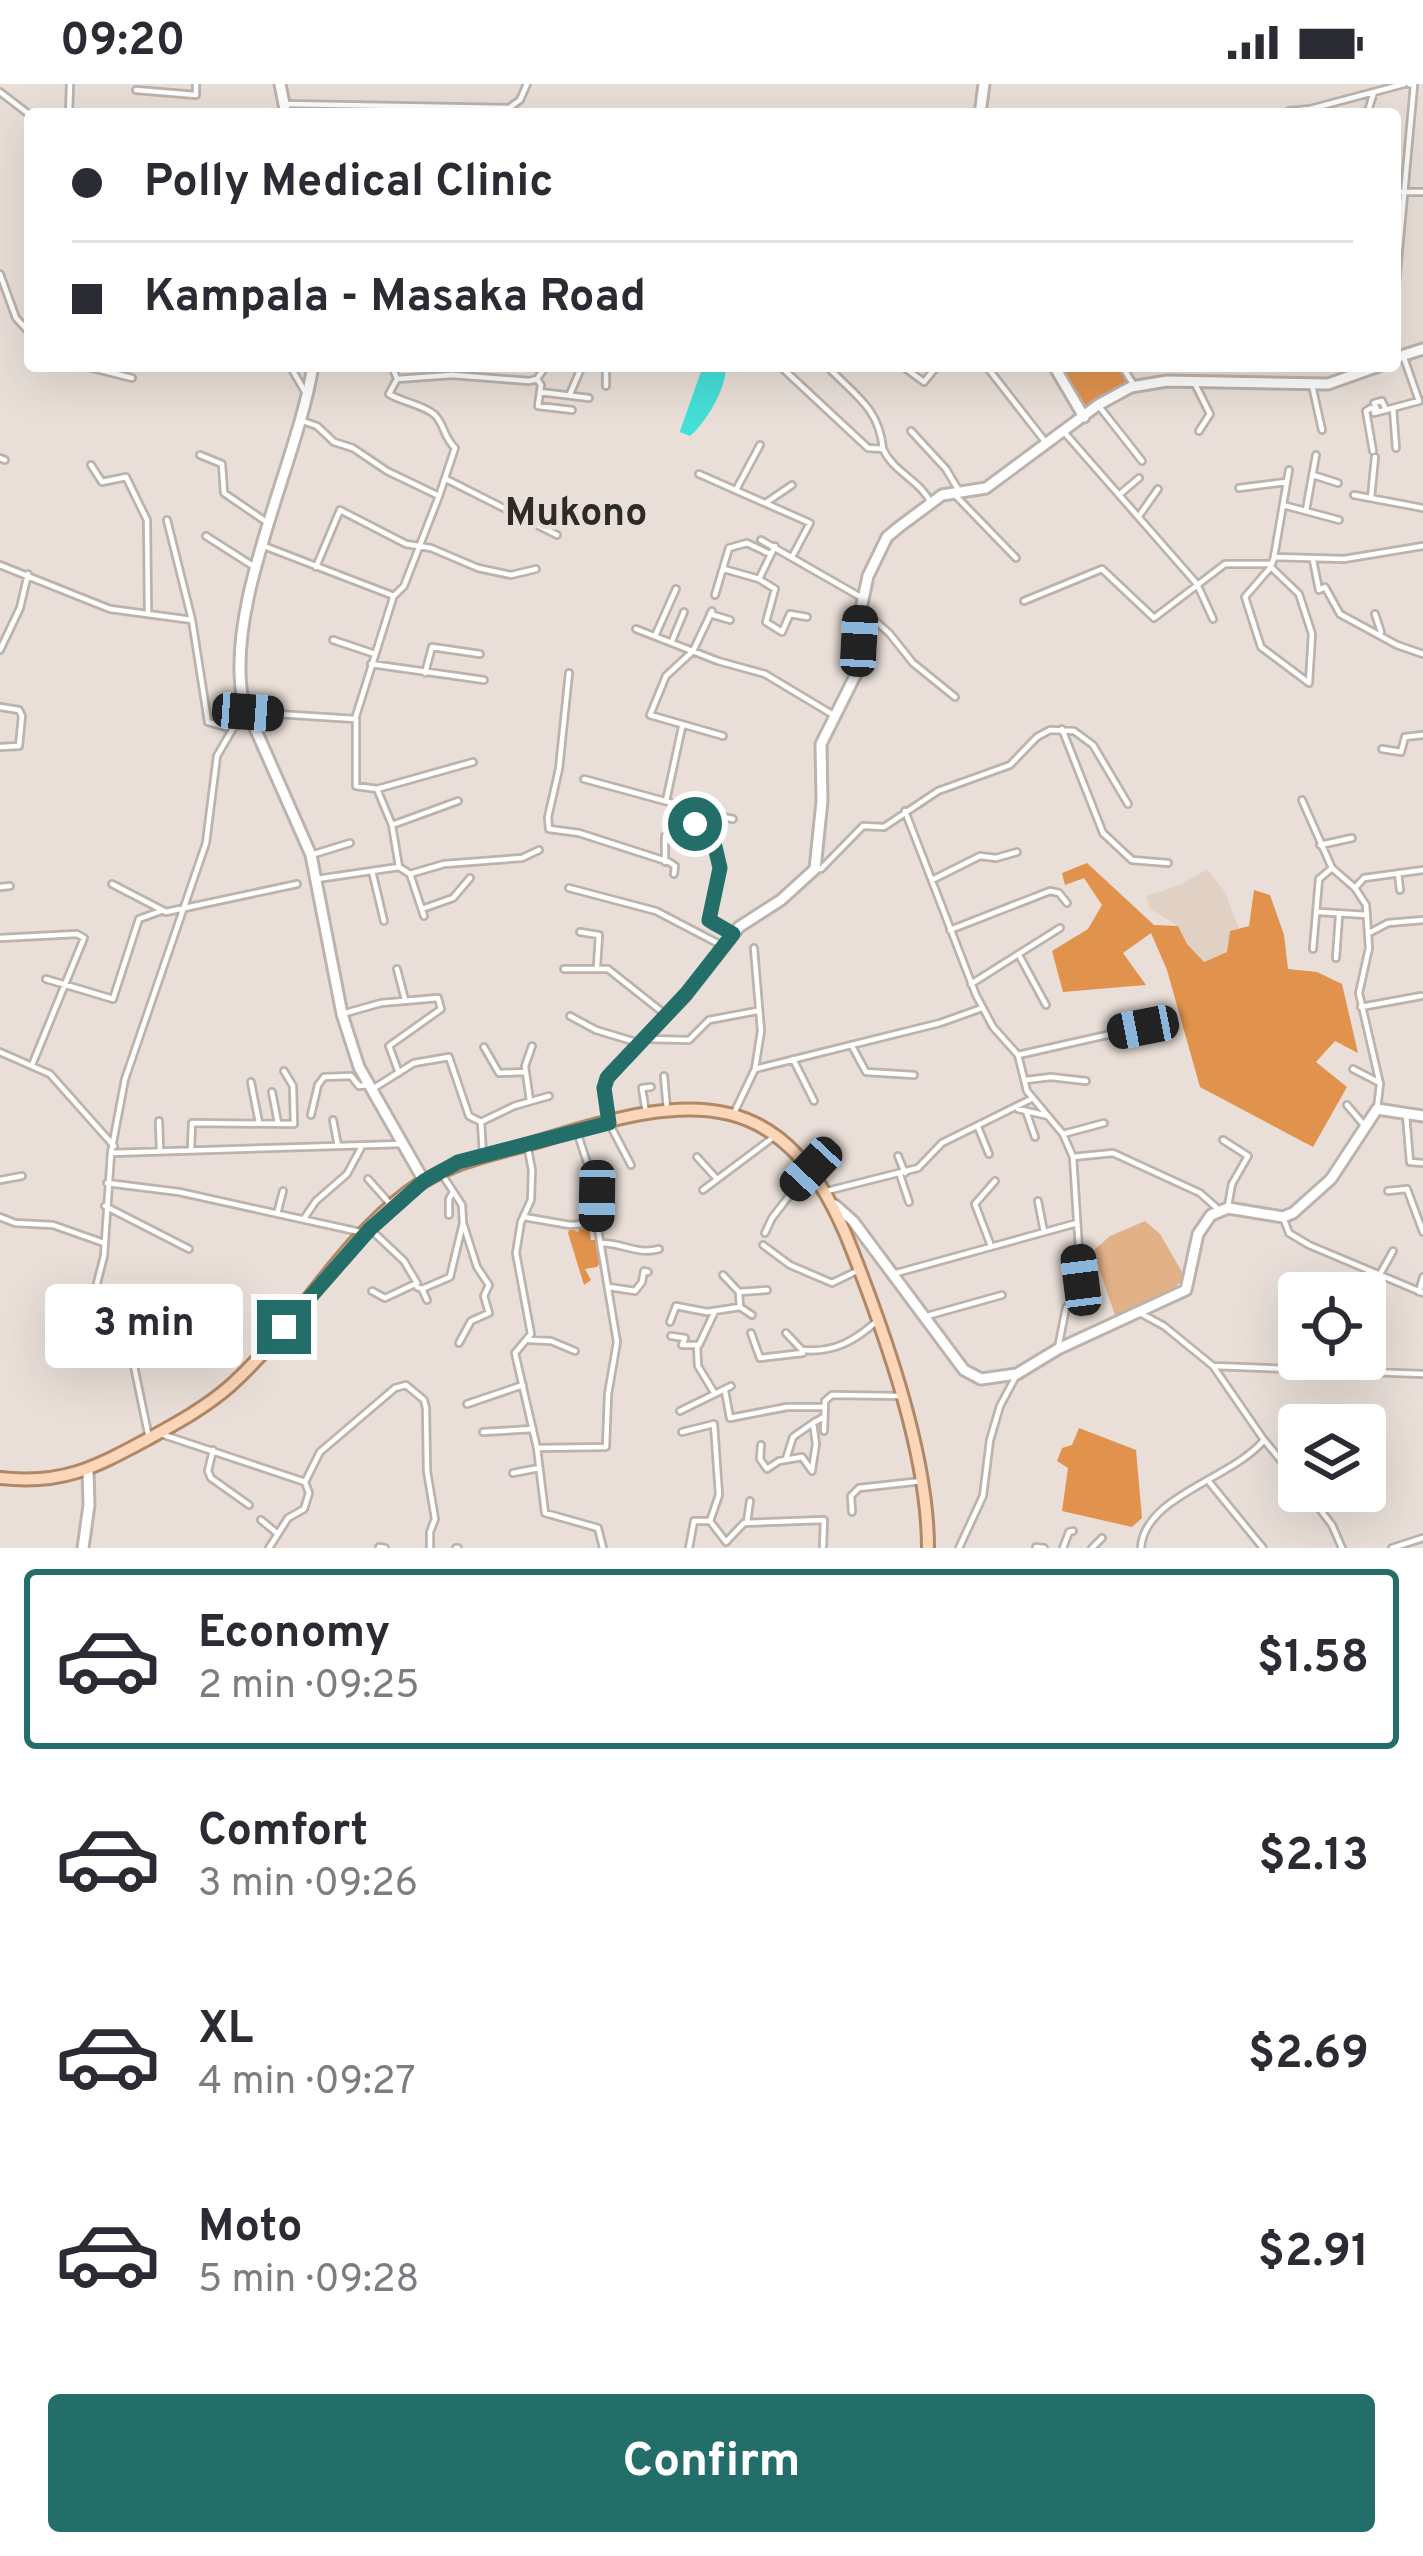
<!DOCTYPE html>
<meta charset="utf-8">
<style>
:root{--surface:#fff;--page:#f7f7f7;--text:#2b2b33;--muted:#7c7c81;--line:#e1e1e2;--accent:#246e6a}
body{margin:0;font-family:Overpass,sans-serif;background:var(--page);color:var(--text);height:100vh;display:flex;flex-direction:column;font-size:45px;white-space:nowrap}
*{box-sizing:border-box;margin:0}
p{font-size:39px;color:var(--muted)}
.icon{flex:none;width:66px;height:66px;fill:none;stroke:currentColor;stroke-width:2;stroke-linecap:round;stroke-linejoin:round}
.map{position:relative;height:1464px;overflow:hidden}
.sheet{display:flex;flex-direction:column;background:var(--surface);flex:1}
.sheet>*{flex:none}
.top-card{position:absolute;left:24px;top:24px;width:1377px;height:264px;border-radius:12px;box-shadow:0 12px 48px #0002;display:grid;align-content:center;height:264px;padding:0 48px;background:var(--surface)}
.buttons{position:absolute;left:1278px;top:1188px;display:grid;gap:24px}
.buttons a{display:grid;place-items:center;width:108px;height:108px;border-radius:12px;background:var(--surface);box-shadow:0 12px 48px #0002;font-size:60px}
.end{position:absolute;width:54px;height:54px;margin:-27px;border:15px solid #246e6a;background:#fff;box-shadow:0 0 0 6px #fff}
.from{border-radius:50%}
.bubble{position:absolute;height:84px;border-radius:12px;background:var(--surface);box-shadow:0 12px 48px #0002;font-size:39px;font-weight:700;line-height:84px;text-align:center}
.car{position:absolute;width:36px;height:72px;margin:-36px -18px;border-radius:15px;box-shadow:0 0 9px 3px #0007;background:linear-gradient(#222 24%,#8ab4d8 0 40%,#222 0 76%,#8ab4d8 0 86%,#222 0)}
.top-card b{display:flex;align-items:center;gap:42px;height:114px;font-size:45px}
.top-card b+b{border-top:3px solid var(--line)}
.top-card i{width:30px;height:30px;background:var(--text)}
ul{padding:21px 0 0;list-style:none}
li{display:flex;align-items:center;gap:36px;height:180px;margin:0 24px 18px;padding:0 24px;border:6px solid transparent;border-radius:12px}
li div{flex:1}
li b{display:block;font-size:45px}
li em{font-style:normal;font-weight:700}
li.on{border-color:var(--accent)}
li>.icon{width:108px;height:108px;stroke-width:1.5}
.primary-button{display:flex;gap:24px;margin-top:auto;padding:24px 48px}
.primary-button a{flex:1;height:138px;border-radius:12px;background:var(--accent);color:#fff;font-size:48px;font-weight:700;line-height:138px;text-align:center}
.status{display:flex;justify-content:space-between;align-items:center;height:84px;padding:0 60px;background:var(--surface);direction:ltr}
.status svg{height:33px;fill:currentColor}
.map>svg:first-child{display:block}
.built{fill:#e1d1c5}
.green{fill:#e3b188}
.forest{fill:#e1924d}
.water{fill:#45e0d8}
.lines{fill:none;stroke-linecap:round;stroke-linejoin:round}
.street-casing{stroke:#bcb3ac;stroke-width:10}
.secondary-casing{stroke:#bcb3ac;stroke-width:15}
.primary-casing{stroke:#b18866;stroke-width:16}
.street{stroke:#fff;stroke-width:4.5}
.secondary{stroke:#fff;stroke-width:9}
.primary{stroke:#fbd6b8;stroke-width:10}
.route{stroke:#246e6a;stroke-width:15}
.labels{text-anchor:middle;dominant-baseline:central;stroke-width:9;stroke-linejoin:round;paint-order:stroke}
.quarter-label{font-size:39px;font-weight:bold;fill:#2d2a27;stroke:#e9dfd8}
</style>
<div class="status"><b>09:20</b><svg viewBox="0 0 49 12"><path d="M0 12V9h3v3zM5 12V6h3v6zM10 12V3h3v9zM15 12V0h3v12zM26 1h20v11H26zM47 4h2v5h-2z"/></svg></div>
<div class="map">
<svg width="1423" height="1464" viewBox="0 0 1423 1464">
<rect width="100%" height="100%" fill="#e9dfd8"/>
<!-- built -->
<path class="built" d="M1207,785l18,23 14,37 -9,2 -3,21 -23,10 -17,-18 -9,-18 -28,-17 -4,-13 34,-11z"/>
<!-- green -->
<path class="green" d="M1145,1137l15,13 25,43 -13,14 -56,27 -23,-67 17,-15z"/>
<!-- forest -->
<path class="forest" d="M1056,282h64l11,18 -47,27z
M1087,779l67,62 24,1 9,18 17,18 23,-10 3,-21 19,-5 5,-36 16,5 14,40 4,34 29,3 25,12 16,69 -23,-12 -19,21 31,25 -34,60 -113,-60 -33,-117 -16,-37 -28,20 23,32 -83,7 -11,-41 36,-22 14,-24 -18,-27 -19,7 -3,-12z
M589,1141l2,15h8l2,21 -4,6 -12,2 6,11 -7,5 -16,-52 2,-5 8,4 2,-6z
M1079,1344l57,22 6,68 -10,9 -70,-16 6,-43 -11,-7 5,-13 10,-3z"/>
<!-- water -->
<path class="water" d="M703,282h23c0,23 -19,55 -36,70l-10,-4 1,-4z"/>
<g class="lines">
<defs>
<path id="street" d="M136,6l60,5v-11
M0,8l30,23
M285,20l224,4 11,-8 7,-16
M1289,27l21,-2 94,-25
M69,30l1,-30
M1367,30l7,-22
M1395,108h28
M0,190l16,44 14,15
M1395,210l19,-209 -5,-1
M84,282l48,12
M290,282l14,24
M780,282l88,82 15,1c11,24 37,31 48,54
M827,282c27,29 52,41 56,83
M902,282l22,16 13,-16
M1122,282l13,21
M987,283l60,77
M397,295l55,-4 77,6 8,-2 9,-13
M537,295l4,6 -3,21 34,4
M1195,300l15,30 -11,17
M1312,301l10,45
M606,302v-20
M540,308l49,6
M570,310l12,-28
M1098,321l44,56
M1393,324l3,40
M1374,329l45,-12 -16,-46
M300,336l17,6 17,16 19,6 34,23 52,25 16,-48c-11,-10 -11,-24 -20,-33 -11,-10 -33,-13 -46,-21l8,-15 -5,-13
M911,347l35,38 13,22
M1064,348l133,152 16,35
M1373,367l-7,-40 5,-3 7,4 -4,-9 8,-2 4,9
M200,371l22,9 2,29 41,28
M0,374l5,2
M91,381l11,17 24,-5 21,43 1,91
M699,390l111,49 -18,34
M1313,391l25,8
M446,395l111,56
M737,404l23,-43
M1239,404l47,-6
M1120,410l19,-16
M1354,411l69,13
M956,412l60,62
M1371,414l4,-41
M767,418l25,-17
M1283,421l56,15
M1306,426l10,-55
M1139,432l19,-27
M167,436l25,100
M206,452l47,30
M761,456l103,59
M264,462l130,50 10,-10 35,-90
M775,462l-16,33 16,10 -9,33 16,10 8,-18 17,3
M1274,473l15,-87
M1313,476l6,30 6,-3 15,27 57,31 26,9
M0,481l110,44 82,11 16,102 18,5 26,-4
M316,483l24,-57 66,34 25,4 47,20 33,7 25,-6
M1271,483l28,27 13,40 -3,49
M1270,484l-25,29 16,50 48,36
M724,485l35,10
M715,511l14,-47 18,-5 23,11
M1024,517l78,-32 52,49 71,-54h47l2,-7 70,2 79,-13
M712,527l-19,40 -27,25 -16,39 73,21
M864,527l25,22 24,30 42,34
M710,530l20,6
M1375,530l6,18
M636,545l82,32 47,13 70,42
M655,552l21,-47
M333,556l42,14
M672,557l12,-29
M0,566l20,-42 8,-34
M371,580l113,16
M425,589l7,-26 48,7
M569,589l-10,96 -11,48 1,12 30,4 90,29 6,4 -1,8
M0,623l19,3 3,6 -3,30 -19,1
M248,628l107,7 38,-121
M356,635v67l21,3
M1062,645l41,104 29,27 36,3
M1382,665l19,3 4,-15 18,-2
M584,695l88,24 11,7 8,11 22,13 7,34 -12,49 5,9 20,8
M1302,716l30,68 23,20 11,17 3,43 -10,45 21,91 -3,25
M666,717l16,-74
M686,725l47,10
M905,727l71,184 17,32 25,28 9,36 36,43 10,23 40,-4 87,40 18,16
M392,741l66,-24
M1320,761l32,-7
M311,771l39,-12
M665,778v-26
M399,783l-7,-42 -15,-36 96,-27
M815,785h6l42,-43 21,1 54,-36 72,-26 27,-28 13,-7 24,1 19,14 35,59
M372,787l12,50
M1398,789l2,17
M410,790l14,42
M317,795l82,-12 11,7 34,-10 78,-6 17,-8
M932,796l48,-24 16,2 21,-6
M112,800l54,28 131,-28
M0,803l10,-1
M569,804l87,23 67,35
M1355,804l9,-10 59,-8
M422,825l31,-11 17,-20
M1319,828l48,3
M950,846l100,-39 9,2 8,10
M580,848l19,3 -2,31
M1371,848l17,-9 35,-3
M0,854l77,-4 7,4 -52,127
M754,864l7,83 -6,38
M1313,865l6,-70 13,-11
M1020,873l26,48
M1336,874l3,-42
M397,885l8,31
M564,885h44l58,46
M46,895l67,20 26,-80 22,-8
M971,900l89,-56
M1361,923l60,-11
M342,930l39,-11 57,-5 3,11 -52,37 10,27
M570,932l26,14 43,13
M647,955l42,1 20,-20 48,-9
M852,962l14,26 48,3
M484,963l15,26 26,-1
M0,968l50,22 64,72
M1018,971l151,-34
M793,975l21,42
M1353,985l27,14
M664,992l3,33
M1026,996l25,-3 35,4
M251,998l8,41
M374,1004l40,-25 35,-6 20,59 12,6 2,33
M272,1008l6,31
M530,1017l-5,-35 7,-20
M1347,1021l17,20
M1018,1025l30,7
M735,1027l20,-42 185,-46 42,-15
M1026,1027l9,26
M646,1029l-4,-25 9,-1
M311,1031l7,-30 6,-8 27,-1 8,10 10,-1
M1406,1031l4,47 13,1
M333,1036l5,26
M159,1037l1,29
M481,1038l33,-16 35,-10
M609,1039l22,42
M978,1043l11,27
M577,1046c10,39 21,49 20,93
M1063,1050l41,-11
M1223,1056l25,16 -16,28 -4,22
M527,1060l5,26 -1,30 -10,22 -5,31 15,81 -16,19 22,95 8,65 53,15 5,20
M191,1066l1,-27 102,1 -1,-38 -9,-15
M111,1069l292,-9
M898,1072l7,17
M697,1073l20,22
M900,1091l9,27
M368,1095l24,27
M0,1096l22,-4
M107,1099l72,9 181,40
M703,1106l68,-51
M827,1107l91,-23 24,-25 91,-45
M1388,1107l19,-2 16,43
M1038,1117l6,31
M105,1122l84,43
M277,1130l6,-23
M449,1131v-16l4,-7
M0,1133l15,6 38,2 51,18
M305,1133l11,-16 31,-27 14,-26
M524,1133l46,8 27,-2 20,119 -9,52 -2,53 -69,1
M1283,1133l6,16 20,12 114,48
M370,1145l34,32 13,22 -32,15 -13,-7
M765,1149l7,-15 35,-45
M601,1159c22,0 36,12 58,6
M763,1161l27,20 42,18 27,-13
M991,1162l-16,-42 20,-23
M893,1190l184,-51
M723,1191l16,17 1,15 12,8
M1379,1192l14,-25
M417,1203l5,2 28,-12 13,-54 -1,-18 -19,-29
M609,1203l26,4 7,-9 2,-11 4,1
M422,1205l5,11
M739,1208l28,-2
M1419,1208l4,-15
M1140,1229l24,13 49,40 51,74c-32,39 -120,56 -123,108
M927,1232l75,-21
M670,1238l6,-16 31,6 33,-5
M751,1249l9,25 43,-5
M786,1249l16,17c32,3 53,-9 76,-30
M671,1252l14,2 -3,7h17l16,-34
M529,1256l22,1 24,10
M459,1259l12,-22 18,-8 -5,-17 5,-11 -12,-18 -14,-44
M697,1261l1,21 17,28
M1058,1264l8,-40 14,-17 1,-11 -8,-123
M1365,1275l1,12
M1213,1282l210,8
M725,1307l5,27 57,-11h38
M467,1320l56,-19
M680,1327l51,-25
M824,1347l1,-30 7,-6 68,1
M483,1348l50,-3
M682,1348l32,-8 5,71 -9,26
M164,1351l141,47 15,-30 75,-64 11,-3 18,15 2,8 1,63 8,48 -5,13v16
M149,1354l-21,-101 -33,-46 9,-35 7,-103 14,-74 81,-236 11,-87 18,-31
M1265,1357l34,42
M761,1361l-1,14 7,10 12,-8 23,-4 10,14
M213,1366l-5,21 3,7 38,27
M786,1375l7,-22 20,-14
M812,1386l4,-26 -3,-21 11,-6
M513,1389l26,-5
M1210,1399l53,65
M1306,1407l26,34 10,23
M852,1428l-1,-16 8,-8 63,-7
M261,1436l17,14
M747,1438l3,-21
M379,1463l6,1
M1036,1463l8,1
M269,1464l19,-30 16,-9 5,-16 -4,-11
M456,1464h2
M689,1464l5,-27h16l16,21 18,-19 80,-3 -1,26
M959,1464l24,-52 7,-56 10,-34 15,-28
M1063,1464l6,-16 4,-1
M1092,1464l10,-10
M1392,1464l31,-10"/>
<path id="secondary" d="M280,0l6,30
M980,30l4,-30
M1395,274l28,-9
M313,282c-16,98 -89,239 -70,335l68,154 31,159 17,53 65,114
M1054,282l30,51
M609,1039l-5,-35 5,-13 77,-80 53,-68 42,-27 34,-31 7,-68 -1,-57 36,-72 4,-63 7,-33 19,-39 12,-10 43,-32 44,-7 112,-83 33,-18 36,-6 161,3 51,-18
M835,1121l18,16 111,149 17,9 36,-5 41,-25 128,-59 12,-56 13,-19 17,-7 55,9 10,-4 38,-34 46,-70 46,7
M83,1464l6,-43 -1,-34"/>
<path id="primary" d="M0,1394c62,7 94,-10 146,-38 29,-16 59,-32 84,-54 65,-58 108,-141 178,-194 42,-32 86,-37 135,-52 150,-48 244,-58 309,110 34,87 76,205 76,298"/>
</defs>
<!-- street casing -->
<use href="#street" class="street-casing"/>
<!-- secondary casing -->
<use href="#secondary" class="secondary-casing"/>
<!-- primary casing -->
<use href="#primary" class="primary-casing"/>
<!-- street -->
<use href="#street" class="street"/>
<!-- secondary -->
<use href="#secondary" class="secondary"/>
<!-- primary -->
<use href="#primary" class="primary"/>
</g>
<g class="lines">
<!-- route -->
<path class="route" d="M284,1243l86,-98 54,-48 34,-19 151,-39 -5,-35 3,-10 79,-84 47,-60 -24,-14 11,-52 -8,-34 -17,-10"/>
</g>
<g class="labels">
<!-- quarter labels -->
<g class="quarter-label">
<text x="576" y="431">Mukono</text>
</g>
</g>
</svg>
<div class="buttons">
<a><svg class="icon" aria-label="locate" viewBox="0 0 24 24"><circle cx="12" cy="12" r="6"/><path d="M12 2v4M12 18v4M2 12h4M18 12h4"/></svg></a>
<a><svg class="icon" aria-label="layers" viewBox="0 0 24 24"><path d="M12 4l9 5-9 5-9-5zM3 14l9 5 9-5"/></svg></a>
</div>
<i class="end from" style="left:695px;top:740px"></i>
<i class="end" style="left:284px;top:1243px"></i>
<div class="bubble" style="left:45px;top:1200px;width:198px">3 min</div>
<i class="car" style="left:859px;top:557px;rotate:3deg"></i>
<i class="car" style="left:248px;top:628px;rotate:94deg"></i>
<i class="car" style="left:1143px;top:943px;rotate:259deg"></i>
<i class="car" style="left:811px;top:1085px;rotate:223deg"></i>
<i class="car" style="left:597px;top:1112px;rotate:181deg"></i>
<i class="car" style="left:1081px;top:1196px;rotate:353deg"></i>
<div class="top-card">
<b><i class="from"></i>Polly Medical Clinic</b>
<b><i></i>Kampala - Masaka Road</b>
</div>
</div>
<section class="sheet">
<ul>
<li class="on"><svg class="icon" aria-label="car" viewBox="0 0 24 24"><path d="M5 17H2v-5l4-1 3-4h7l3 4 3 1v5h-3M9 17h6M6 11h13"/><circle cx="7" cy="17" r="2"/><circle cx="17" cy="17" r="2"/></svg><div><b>Economy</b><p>2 min · 09:25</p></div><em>$1.58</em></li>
<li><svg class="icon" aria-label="car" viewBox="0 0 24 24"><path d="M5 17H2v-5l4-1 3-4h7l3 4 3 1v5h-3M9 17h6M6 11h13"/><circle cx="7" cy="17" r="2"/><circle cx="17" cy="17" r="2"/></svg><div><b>Comfort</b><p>3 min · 09:26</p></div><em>$2.13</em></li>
<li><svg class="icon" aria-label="car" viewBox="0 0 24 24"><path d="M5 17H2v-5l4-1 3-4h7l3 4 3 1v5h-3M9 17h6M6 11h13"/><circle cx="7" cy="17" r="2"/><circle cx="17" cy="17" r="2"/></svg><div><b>XL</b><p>4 min · 09:27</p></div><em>$2.69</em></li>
<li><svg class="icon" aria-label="car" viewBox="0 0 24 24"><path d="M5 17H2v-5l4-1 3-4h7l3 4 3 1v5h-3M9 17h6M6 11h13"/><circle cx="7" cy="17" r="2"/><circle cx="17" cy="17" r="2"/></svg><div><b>Moto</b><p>5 min · 09:28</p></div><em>$2.91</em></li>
</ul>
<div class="primary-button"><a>Confirm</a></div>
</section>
